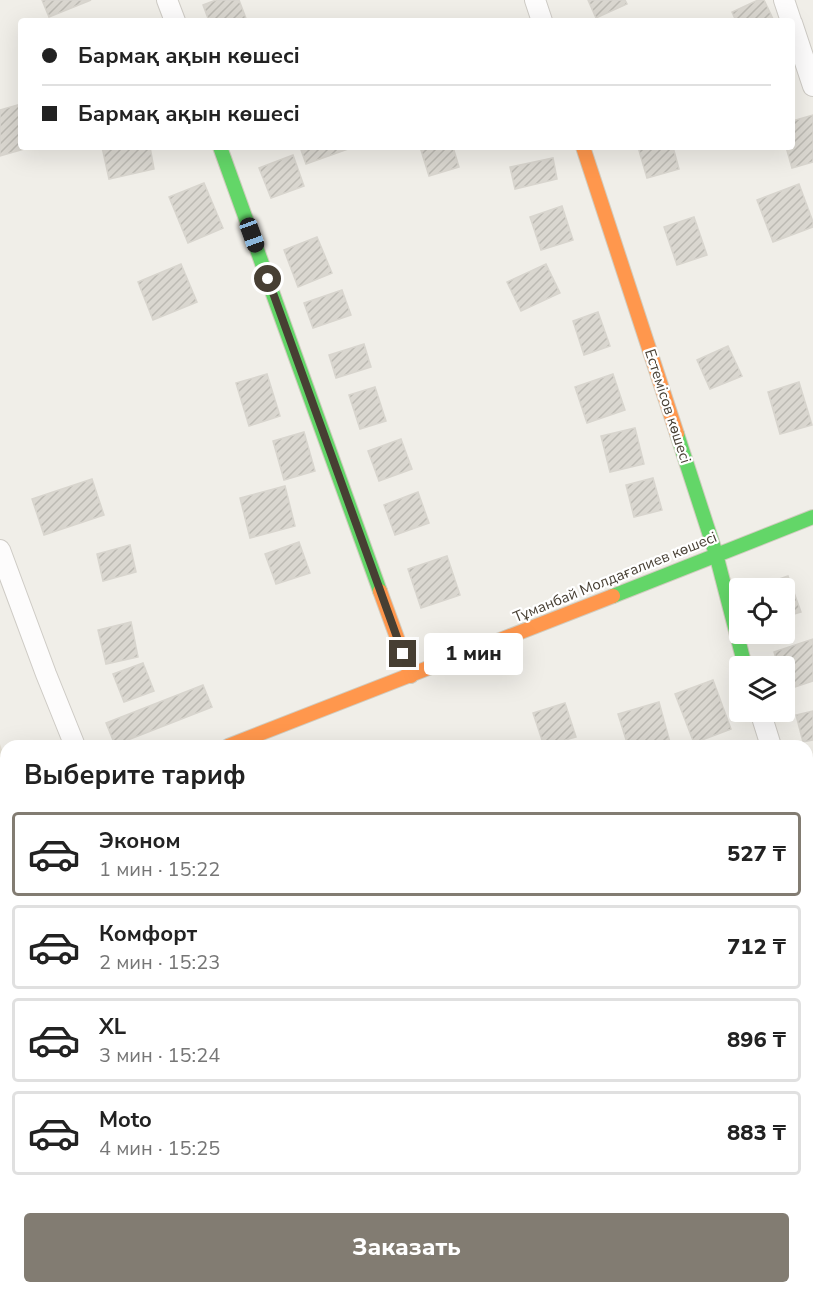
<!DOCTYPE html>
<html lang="ru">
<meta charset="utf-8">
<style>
:root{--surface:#fff;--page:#f2f2f2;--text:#222;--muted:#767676;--line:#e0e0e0;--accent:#827c72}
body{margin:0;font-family:"Nunito Sans",sans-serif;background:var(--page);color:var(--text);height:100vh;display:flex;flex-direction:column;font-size:22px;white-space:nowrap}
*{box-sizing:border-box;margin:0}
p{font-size:20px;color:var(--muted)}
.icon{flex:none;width:33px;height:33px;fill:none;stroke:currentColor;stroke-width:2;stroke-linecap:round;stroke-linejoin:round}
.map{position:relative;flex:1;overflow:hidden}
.sheet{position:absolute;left:0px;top:740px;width:813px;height:554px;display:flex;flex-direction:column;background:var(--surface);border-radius:18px 18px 0 0;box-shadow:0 6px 24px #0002}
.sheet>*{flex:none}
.top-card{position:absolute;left:18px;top:18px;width:777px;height:132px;border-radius:6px;box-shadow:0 6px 24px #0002;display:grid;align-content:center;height:132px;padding:0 24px;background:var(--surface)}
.tools{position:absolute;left:729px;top:578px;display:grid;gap:12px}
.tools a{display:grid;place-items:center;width:66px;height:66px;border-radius:6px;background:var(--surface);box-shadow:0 6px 24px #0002;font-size:30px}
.end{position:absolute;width:27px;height:27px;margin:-14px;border:8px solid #473f33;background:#fff;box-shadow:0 0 0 3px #fff}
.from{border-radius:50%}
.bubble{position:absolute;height:42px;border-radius:6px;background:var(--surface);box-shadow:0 6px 24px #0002;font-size:20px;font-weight:800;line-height:42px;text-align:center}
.car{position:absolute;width:18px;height:36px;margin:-18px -9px;border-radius:8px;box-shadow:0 0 4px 2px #0007;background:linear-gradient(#222 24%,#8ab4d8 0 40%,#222 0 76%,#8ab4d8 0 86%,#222 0)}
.top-card b{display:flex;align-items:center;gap:21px;height:57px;font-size:22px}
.top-card b+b{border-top:2px solid var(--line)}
.top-card i{width:15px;height:15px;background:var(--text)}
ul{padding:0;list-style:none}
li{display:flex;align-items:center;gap:18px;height:84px;margin:0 12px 9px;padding:0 12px;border:3px solid var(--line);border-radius:6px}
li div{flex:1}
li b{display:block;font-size:22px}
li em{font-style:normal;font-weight:800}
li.selected{border-color:var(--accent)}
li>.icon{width:54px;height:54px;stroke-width:1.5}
h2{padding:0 24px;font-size:27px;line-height:72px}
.button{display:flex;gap:12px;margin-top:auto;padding:12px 24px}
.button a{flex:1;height:69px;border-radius:6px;background:var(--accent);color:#fff;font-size:24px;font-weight:800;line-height:69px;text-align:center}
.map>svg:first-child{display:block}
.residential{fill:#e5e0d4}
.building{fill:url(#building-hatch);stroke:#d8d5ce;stroke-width:1.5}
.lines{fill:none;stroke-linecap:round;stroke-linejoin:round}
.lane-casing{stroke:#cecbc5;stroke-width:12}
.street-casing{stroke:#cecbc5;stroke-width:22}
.fast-casing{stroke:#d1ccbf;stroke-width:16}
.slow-casing{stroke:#d1ccbf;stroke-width:16}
.path{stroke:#d1cec9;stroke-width:4;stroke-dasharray:3 3;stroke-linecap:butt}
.lane{stroke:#fdfcfc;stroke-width:9}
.street{stroke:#fdfcfc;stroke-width:20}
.fast{stroke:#63d668;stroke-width:14}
.slow{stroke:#ff974d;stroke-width:14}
.route{stroke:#473f33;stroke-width:8}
.labels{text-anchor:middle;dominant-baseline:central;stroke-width:4.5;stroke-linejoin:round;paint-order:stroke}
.street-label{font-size:15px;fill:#473f33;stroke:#fff}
</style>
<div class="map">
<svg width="813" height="1292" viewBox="0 0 813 1292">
<defs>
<pattern id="building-hatch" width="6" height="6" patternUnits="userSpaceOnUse" patternTransform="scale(1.5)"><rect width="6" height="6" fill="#dad7d0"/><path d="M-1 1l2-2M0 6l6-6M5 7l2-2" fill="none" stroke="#bcbab3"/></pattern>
</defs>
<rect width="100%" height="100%" fill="#f0eee8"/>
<!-- residential -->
<path class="residential" d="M0,744l6,18v525h183l1,5h-190z"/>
<!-- building -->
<path class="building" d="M42,0h49l-42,17z
M216,0h23l8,21h-38l-6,-16z
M588,0h37l2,4 -31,14z
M758,0h6l10,21h-38l-4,-9z
M21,104v43h10l-31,9v-46z
M813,115v47l-21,6 -6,-21h6v-26z
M102,147h48l4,22 -45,10z
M300,147h50l1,1 -45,16z
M420,147h33l6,20 -30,9z
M638,147h35l6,22 -32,9z
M293,155l11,31 -33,12 -12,-30z
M553,158l4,21 -42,10 -5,-22z
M204,183l19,45 -35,15 -19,-46z
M799,184l14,38v5l-40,15 -16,-42z
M562,206l11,34 -32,10 -11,-33z
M694,217l13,38 -30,10 -13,-38z
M317,237l15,36 -34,14 -14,-37z
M181,264l16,38 -44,18 -15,-38z
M546,264l14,29 -39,18 -14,-29z
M342,290l9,25 -38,13 -9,-25z
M598,312l12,34 -26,9 -11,-34z
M364,344l7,23 -35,11 -7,-23z
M728,346l14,30 -32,13 -13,-29z
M267,374l13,42 -31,10 -13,-43z
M613,374l12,36 -38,13 -12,-36z
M799,382l13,43 -32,9 -12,-42z
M375,387l11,34 -26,8 -11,-34z
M635,428l9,36 -34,8 -9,-36z
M304,432l11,39 -31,9 -11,-39z
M401,439l11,30 -33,12 -11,-30z
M653,478l9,32 -28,7 -8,-32z
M92,479l12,36 -60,20 -12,-36z
M285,486l10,40 -45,12 -10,-40z
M418,492l11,31 -34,12 -11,-30z
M299,542l11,31 -34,11 -11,-30z
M130,545l6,27 -33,9 -6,-27z
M447,556l13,39 -39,13 -13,-39z
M788,576l13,36 -17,5v-29h-31z
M131,622l7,35 -32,7 -8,-34z
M813,639v42l-27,9 -2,-24h-6l-4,-14z
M143,663l11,28 -30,11 -11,-28z
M713,680l18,49 -37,14 -19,-49z
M203,685l9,22 -97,38 -9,-22z
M659,702l12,44h-43l-10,-32z
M565,703l11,34 -32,9 -11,-33z
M813,711v29l-10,2 -7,-27z
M813,1029v36l-6,2v-36z
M0,1048l6,16v91l-6,2z
M813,1267v25h-28l-1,-5h23v-18z
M44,1287h46l2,5h-46z
M429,1287h35l1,5h-35z
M484,1287h33l2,5h-33z
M550,1287h51l1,5h-51z
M733,1287h38l2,5h-39z"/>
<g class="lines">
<defs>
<path id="lane" d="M807,1094l6,-2
M0,1247l6,-2
M6,1257l-3,22 3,7"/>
<path id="street" d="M167,0l8,21
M535,0l7,21
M784,0l7,21
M792,23l21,63
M0,550l46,124 29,72
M760,711l11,35
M807,852l6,18
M0,881l6,17
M143,1287l2,5
M268,1287l1,5"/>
<path id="fast" d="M220,147l160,444
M677,434l39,120 29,112
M613,596l200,-79"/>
<path id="slow" d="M583,147l94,287
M380,591l31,85
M228,746l385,-150"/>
</defs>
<!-- lane casing -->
<use href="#lane" class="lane-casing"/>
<!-- street casing -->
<use href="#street" class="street-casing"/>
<!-- fast casing -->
<use href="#fast" class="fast-casing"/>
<!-- slow casing -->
<use href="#slow" class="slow-casing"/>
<!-- path -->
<path class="path" d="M0,783l6,-2"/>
<!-- lane -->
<use href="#lane" class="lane"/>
<!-- street -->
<use href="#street" class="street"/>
<!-- fast -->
<use href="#fast" class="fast"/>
<!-- slow -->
<use href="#slow" class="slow"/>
</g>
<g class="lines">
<!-- route -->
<path class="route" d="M268,279l135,375"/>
</g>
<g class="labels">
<!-- street labels -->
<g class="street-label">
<text transform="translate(668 406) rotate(72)">Естемісов көшесі</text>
<text transform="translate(615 577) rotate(-22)">Тұманбай Молдағалиев көшесі</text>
</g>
</g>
</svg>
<div class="tools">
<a><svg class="icon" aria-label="locate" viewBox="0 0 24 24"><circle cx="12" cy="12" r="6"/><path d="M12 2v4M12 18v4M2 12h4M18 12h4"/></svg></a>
<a><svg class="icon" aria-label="layers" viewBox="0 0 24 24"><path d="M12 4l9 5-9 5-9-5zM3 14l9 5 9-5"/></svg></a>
</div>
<i class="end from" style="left:268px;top:279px"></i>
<i class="end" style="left:403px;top:654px"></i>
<div class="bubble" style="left:424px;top:633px;width:99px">1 мин</div>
<i class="car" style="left:252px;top:235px;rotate:160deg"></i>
<div class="top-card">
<b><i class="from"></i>Бармақ ақын көшесі</b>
<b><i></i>Бармақ ақын көшесі</b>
</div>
<section class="sheet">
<h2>Выберите тариф</h2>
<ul>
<li class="selected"><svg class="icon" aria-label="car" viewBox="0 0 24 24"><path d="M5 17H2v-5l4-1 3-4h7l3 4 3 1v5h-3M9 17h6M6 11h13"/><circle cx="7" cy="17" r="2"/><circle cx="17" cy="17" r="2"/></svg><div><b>Эконом</b><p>1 мин · 15:22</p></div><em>527 ₸</em></li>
<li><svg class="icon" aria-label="car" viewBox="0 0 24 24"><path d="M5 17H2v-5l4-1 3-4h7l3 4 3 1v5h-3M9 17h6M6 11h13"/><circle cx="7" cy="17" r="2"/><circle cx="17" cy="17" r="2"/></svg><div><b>Комфорт</b><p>2 мин · 15:23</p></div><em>712 ₸</em></li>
<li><svg class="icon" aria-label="car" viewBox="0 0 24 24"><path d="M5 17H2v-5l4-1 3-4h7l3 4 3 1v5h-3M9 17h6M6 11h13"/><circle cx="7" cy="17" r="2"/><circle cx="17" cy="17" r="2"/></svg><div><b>XL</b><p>3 мин · 15:24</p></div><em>896 ₸</em></li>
<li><svg class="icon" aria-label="car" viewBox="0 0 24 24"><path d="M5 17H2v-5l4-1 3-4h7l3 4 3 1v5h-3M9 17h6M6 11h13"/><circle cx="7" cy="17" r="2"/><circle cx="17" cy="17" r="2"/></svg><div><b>Moto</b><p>4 мин · 15:25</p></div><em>883 ₸</em></li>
</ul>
<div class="button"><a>Заказать</a></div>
</section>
</div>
